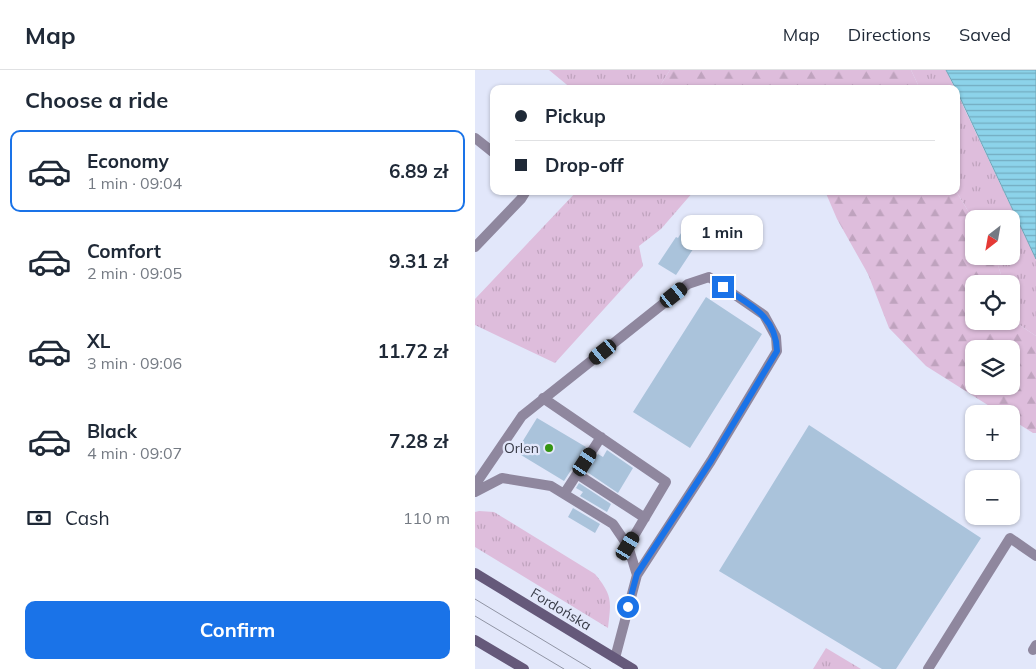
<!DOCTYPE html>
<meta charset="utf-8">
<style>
:root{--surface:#fff;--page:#f2f2f3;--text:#1f2937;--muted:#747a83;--line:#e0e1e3;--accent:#1a73e8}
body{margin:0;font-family:Mulish,sans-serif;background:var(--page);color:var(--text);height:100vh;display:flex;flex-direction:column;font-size:19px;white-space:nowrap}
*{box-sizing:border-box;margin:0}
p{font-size:16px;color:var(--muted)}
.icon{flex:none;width:28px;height:28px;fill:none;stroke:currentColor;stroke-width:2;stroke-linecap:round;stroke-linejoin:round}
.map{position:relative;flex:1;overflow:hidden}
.panel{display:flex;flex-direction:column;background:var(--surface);width:475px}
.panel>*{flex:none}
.guide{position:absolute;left:15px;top:15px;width:470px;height:110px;border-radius:10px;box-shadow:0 1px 4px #0004;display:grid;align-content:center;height:110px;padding:0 25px;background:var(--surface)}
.needle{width:32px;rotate:211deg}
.fabs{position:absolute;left:490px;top:140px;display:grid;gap:10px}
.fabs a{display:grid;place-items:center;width:55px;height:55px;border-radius:10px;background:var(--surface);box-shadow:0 1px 4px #0004;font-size:25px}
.end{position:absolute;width:22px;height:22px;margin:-11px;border:6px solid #1a73e8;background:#fff;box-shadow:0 0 0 2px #fff}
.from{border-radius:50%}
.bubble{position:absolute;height:35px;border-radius:10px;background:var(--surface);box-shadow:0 1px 4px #0004;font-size:16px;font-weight:700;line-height:35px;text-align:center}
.car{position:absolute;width:15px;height:30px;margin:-15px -8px;border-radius:6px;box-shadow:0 0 4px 1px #0007;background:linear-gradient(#222 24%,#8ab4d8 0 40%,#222 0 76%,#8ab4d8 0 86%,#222 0)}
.guide b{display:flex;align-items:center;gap:18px;height:48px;font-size:19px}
.guide b+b{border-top:1px solid var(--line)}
.guide i{width:12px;height:12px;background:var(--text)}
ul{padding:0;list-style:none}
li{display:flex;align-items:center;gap:15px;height:82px;margin:0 10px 8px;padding:0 15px;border:2px solid transparent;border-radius:10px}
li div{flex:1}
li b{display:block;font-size:19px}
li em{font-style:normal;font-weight:700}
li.active{border-color:var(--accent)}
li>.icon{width:45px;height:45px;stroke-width:1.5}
h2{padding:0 25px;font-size:22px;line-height:60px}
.pay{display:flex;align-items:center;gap:12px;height:55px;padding:0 25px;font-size:19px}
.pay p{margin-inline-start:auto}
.cta{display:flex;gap:10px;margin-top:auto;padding:10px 25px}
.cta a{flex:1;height:58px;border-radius:10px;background:var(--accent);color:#fff;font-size:20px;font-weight:700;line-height:58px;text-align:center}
header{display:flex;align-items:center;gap:30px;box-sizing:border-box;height:70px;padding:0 25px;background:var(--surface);border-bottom:1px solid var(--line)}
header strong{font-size:24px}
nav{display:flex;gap:28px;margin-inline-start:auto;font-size:18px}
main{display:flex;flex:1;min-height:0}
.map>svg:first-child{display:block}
.grass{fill:url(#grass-tufts)}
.forest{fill:url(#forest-firs);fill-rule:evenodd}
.water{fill:url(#water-rules);stroke:#73a6b9}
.building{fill:#aac3db}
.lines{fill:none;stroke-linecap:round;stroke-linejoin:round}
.lane{stroke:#8f879e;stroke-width:10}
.secondary{stroke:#65597a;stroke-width:10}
.tram{stroke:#9094a4;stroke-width:1}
.route{stroke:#1a73e8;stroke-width:6}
.poi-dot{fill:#359411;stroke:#e2e7fa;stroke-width:2}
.labels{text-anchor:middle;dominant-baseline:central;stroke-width:4.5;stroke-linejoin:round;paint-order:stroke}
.poi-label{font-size:14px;fill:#393c48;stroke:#e2e7fa;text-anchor:end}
.street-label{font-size:14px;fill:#393c48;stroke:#e2e7fa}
</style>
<header>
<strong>Map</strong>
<nav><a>Map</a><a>Directions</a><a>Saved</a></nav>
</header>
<main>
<section class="panel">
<h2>Choose a ride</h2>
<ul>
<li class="active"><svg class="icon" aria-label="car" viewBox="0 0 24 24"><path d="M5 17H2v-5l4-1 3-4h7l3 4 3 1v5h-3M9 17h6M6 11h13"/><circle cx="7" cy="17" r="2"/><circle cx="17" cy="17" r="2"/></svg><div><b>Economy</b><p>1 min · 09:04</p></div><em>6.89 zł</em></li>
<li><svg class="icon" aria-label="car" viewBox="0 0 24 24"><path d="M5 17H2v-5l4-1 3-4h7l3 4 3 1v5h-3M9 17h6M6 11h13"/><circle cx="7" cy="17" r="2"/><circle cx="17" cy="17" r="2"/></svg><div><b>Comfort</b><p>2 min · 09:05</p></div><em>9.31 zł</em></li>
<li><svg class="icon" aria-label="car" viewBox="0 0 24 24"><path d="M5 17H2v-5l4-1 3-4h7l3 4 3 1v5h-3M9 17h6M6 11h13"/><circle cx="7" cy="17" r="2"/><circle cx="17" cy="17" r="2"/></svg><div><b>XL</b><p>3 min · 09:06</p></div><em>11.72 zł</em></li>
<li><svg class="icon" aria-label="car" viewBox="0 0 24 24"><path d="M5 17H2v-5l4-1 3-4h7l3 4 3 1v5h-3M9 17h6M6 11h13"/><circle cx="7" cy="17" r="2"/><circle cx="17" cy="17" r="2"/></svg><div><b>Black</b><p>4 min · 09:07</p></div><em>7.28 zł</em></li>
</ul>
<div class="pay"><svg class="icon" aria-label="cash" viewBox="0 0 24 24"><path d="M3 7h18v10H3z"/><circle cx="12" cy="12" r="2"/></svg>Cash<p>110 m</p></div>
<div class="cta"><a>Confirm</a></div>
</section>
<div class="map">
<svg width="561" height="599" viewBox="0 0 561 599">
<defs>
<pattern id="grass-tufts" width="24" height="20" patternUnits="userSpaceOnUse" patternTransform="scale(1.25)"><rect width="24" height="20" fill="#debddc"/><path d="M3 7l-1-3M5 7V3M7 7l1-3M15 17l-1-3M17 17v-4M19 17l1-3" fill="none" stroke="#bfa3be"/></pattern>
<pattern id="forest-firs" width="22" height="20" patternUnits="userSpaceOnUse" patternTransform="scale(1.25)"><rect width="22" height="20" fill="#debddc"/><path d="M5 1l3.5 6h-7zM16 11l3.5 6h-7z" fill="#bfa3be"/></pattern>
<pattern id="water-rules" width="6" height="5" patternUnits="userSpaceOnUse" patternTransform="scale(1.25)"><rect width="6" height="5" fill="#8cd3ea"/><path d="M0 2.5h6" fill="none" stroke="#73acc0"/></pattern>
</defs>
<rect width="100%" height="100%" fill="#e2e7fa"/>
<!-- grass -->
<path class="grass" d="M74,0h121l-12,19h-86z
M436,0h35l9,19h-35z
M481,21l80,168v77l-18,-12 -7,-20v-20h-7l-9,-28h16v-37h-37v2l-18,-30z
M102,121h117l-33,38 -22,17 4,20 -88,97 -80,-38v-26z
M4,441l15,1 101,62c18,22 16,27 13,54l-133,-81v-35z
M351,578l35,21h-48z"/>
<!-- forest -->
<path class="forest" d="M195,0h241l9,19h-262z
M350,121h131l18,30v35h21l9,28h-30v37h37v-17l7,20 18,12v97h-3l-22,-14v-5h-9l-76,-48 -37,-38 -21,-54 -31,-55zM499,279h37v37h-37z"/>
<!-- water -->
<path class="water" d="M471,0h90v189l-80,-170z"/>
<!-- building -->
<path class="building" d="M214,150l16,11 -29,44 -18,-11 18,-27 2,1z
M231,227l56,37 -72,114 -57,-36z
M62,348l49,29 -22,34 -48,-29z
M334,355l172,113 -85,131h-14l-163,-98z
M132,380l26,18 -15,25 -31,-21 11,-18 5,3z
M104,413l32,21 -4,8 -27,-16 3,-4 -7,-4z
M98,438l27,16 -5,9 -27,-16z"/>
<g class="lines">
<!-- lane -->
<path class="lane" d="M0,68l19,15
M0,177l46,-48 5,-8
M68,328l123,84 -38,64
M102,404l68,44
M0,415l47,-69 166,-132 21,-7 55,38 12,22 1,14 -66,110 -74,114 -22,83
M0,422l27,-14 49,8 62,38 15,22 9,29
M89,424l37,-57
M558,580l3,-5
M453,599l82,-131 26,18"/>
<!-- secondary -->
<path class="secondary" d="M0,503l158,96
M0,570l49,29"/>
<!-- tram -->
<path class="tram" d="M0,529l116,70
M0,546l89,53"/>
</g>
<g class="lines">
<!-- route -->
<path class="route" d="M153,537l9,-33 74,-113 66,-110c-1,-36 -28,-46 -54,-64"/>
</g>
<!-- markers -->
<circle class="poi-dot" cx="74" cy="378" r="5"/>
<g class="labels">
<!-- poi labels -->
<g class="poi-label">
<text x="64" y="378">Orlen</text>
</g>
<!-- street labels -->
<g class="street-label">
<text transform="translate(86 539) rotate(31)">Fordońska</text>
</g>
</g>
</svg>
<div class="fabs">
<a><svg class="needle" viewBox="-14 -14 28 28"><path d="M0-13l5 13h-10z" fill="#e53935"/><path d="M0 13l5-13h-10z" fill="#747a83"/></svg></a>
<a><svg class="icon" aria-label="locate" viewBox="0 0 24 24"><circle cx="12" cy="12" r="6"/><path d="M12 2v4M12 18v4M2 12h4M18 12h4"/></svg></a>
<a><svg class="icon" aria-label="layers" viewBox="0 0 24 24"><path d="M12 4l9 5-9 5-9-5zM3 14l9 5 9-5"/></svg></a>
<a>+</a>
<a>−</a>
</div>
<i class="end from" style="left:153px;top:537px"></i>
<i class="end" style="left:248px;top:217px"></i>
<div class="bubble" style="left:206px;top:145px;width:82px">1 min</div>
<i class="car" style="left:199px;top:225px;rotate:51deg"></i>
<i class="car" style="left:128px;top:282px;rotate:231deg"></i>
<i class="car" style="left:110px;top:392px;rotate:33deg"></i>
<i class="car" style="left:153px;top:476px;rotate:31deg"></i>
<div class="guide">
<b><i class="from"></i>Pickup</b>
<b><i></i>Drop-off</b>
</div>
</div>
</main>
